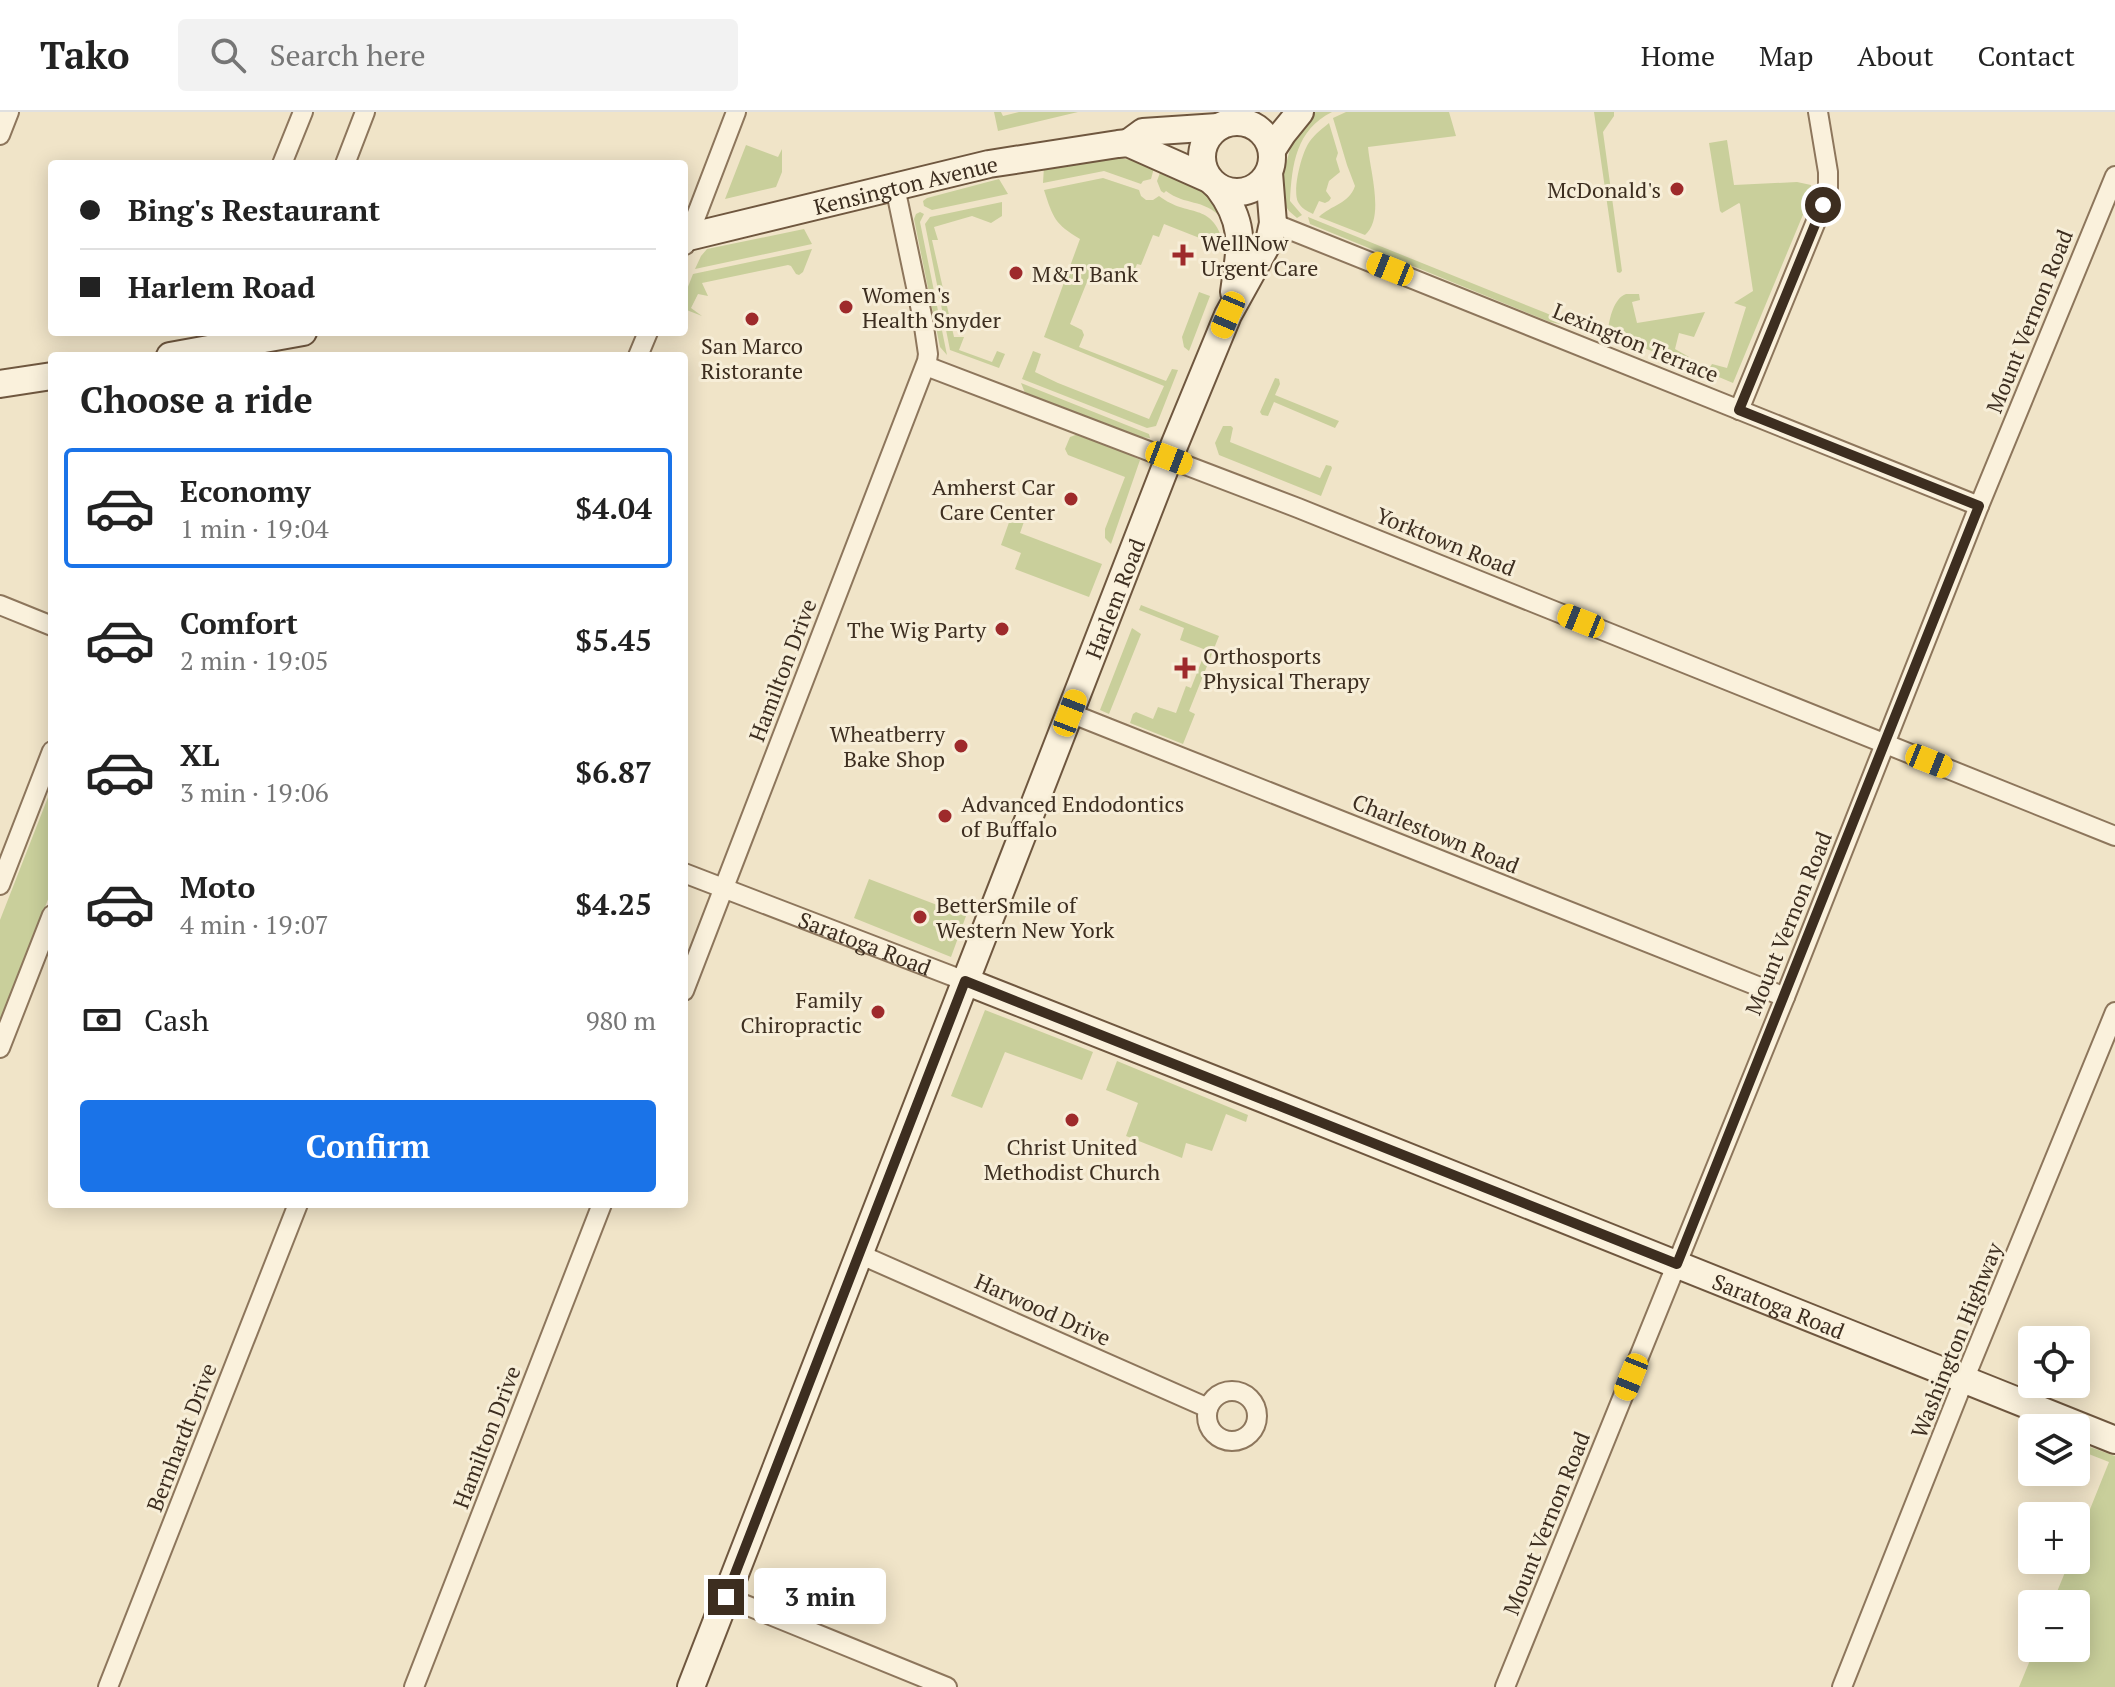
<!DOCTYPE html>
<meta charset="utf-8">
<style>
:root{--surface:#fff;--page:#f2f2f2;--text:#222;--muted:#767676;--line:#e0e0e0;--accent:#1a73e8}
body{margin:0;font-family:"PT Serif",serif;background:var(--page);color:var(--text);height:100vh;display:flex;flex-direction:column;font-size:30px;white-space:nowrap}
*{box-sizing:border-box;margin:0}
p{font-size:26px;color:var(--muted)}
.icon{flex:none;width:44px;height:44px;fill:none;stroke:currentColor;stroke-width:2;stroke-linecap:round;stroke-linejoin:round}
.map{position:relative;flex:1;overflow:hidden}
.side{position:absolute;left:48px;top:240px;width:640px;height:856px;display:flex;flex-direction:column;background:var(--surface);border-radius:8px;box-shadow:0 4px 20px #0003}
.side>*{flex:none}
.banner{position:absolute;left:48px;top:48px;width:640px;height:176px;border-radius:8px;box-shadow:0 4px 20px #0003;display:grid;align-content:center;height:176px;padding:0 32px;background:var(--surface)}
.fabs{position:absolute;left:2018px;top:1214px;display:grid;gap:16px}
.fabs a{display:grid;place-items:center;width:72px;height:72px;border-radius:8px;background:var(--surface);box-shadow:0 4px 20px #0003;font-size:40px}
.end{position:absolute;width:36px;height:36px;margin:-18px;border:10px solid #3d2e20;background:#fff;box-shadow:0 0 0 4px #fff}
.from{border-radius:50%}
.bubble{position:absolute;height:56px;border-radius:8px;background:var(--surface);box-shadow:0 4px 20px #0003;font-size:26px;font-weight:700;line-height:56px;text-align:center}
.car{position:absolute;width:24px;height:48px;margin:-24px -12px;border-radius:10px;box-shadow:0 0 6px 2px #0007;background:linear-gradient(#f5c518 24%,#345 0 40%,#f5c518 0 76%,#345 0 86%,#f5c518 0)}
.banner b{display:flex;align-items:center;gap:28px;height:76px;font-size:30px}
.banner b+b{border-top:2px solid var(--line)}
.banner i{width:20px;height:20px;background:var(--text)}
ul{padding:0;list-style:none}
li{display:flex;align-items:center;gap:24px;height:120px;margin:0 16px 12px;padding:0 16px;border:4px solid transparent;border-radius:8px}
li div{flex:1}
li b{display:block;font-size:30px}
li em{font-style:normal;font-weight:700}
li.active{border-color:var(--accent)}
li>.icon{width:72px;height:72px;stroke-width:1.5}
h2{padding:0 32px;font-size:36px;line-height:96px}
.pay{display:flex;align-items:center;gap:20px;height:88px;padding:0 32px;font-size:30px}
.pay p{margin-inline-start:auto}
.button{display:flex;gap:16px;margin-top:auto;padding:16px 32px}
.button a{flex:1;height:92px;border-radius:8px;background:var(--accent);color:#fff;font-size:32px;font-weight:700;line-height:92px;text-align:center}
header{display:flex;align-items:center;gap:48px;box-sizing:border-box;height:112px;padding:0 40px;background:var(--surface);border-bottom:2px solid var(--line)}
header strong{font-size:38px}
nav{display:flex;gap:44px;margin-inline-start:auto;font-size:28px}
.search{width:560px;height:72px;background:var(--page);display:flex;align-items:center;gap:20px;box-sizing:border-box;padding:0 28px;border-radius:8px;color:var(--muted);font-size:30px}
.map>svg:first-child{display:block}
.green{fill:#c9cf9b}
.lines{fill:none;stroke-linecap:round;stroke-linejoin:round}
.street-casing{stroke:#8d765c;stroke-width:22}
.secondary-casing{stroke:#6f573f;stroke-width:30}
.street{stroke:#faf1dc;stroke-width:18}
.secondary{stroke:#faf1dc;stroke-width:26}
.route{stroke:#3d2e20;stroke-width:10}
.poi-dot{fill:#9e2a2b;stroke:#f7eed8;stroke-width:3}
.labels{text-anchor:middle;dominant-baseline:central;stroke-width:6;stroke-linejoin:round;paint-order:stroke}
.street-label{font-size:22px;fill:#3d2e20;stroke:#f7eed8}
.poi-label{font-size:22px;fill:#3d2e20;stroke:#f7eed8;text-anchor:start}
</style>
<header>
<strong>Tako</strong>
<div class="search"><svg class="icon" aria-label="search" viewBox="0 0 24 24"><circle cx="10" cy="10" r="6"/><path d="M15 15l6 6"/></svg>Search here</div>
<nav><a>Home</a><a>Map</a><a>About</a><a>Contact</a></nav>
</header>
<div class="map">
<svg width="2115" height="1575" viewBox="0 0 2115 1575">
<rect width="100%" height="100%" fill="#f0e4c8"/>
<!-- green -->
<path class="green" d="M994,0h7l2,4 16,-4h59l-80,19z
M1313,0h19c-36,18 -40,52 -42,89l12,14 -5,3 -8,-7 -9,-13 1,-15 12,-45z
M1346,0h103l7,24 -88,11c2,24 17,71 -3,88l-46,-18c12,-12 30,-13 36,-31l-8,-21 -14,-47z
M1594,0h20v4l-11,16 19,139 -2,2 -3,-1z
M1329,11l9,30 -2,6 4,13 -11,9 -3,10 5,7 -2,3 -4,2 -6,-2 -6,13c-6,-3 -12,-6 -15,-12 -6,-12 4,-51 12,-61 5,-7 13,-13 19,-18z
M1727,28l7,45 63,-3 14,3 1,8 -79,190 -26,-11 5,-8 15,4 19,-61 -12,-4 19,-12 -13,-87 -1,-1 -17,10 -2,-2 -11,-68z
M746,33l32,12 4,-8v23l-6,15 -51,12z
M1111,45l41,6 2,5 -3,11 -8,2 -2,3 -37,-13 -61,12 1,-17z
M1161,58c34,14 43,13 61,48 -20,-20 -36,-12 -56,-27l-2,2 -3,-2 -4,-10z
M1103,66l36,12 2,6 5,4h7l6,-4c30,23 52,4 65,48l1,4 -61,-24 -5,13 -6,-2 -12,30 -4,-1 -6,14 -5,3 -33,-14 -23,57 12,6 2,5 -5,12 87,34 6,-12 6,1 -22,56 -9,2 -125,-49 11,-28 8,3 -6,18 23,11 91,36 15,-33 -120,-49 36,-98c-25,-15 -27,-21 -36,-49z
M999,67l9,15 -76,16 -8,-4 -1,-5 4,-3z
M1002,90v14l-11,7 -19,-7 -38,11 4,13h-6l22,97h10l-5,13 33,12 5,-11 8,3 -6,14 -49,-18 -25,-126 5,-7z
M920,100l4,2 -4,8 27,133 -7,-8 -26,-128 2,-5z
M1308,105l238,96 17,8 -3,3 -10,-2 -240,-98z
M804,117l8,15 -117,25 6,-13 6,-7z
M812,137l-9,23 -4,3 -3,-1 -5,-8 -3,-1 -86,18 6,13 -10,-2 -7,14 11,8 -18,-7v-12l9,-23z
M1199,180l11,4 -21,55 -5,-4 -2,-10z
M1626,182h13l1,6 -8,2 5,21 68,-11 -11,25 -15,-4 -4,16 14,8 -5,7 -70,-28 -6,-5c1,-12 6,-33 18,-37z
M1275,266l4,1 1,5 -5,11 64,26 -4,7 -61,-26 -6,14 -6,-1 -2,-3z
M1021,271l128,51 1,4 -12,-1 -113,-44z
M1223,314h8l2,2 -3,14 90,36 6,-13 5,1 1,2 -11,28 -102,-41 -4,-12z
M1078,322l45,17 17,9 -29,84 -6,-6v-9l20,-52 -57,-22 -3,-6 5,-12z
M1013,399l13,5 -6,17 82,31 -13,33 -74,-28 6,-16 -20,-8z
M1141,493l78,31 -30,75 6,3 -12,30 -53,-21 3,-9 3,-2 17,7 5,-12 18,6 10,-27 5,2 15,-38 -26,-10 4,-12 -45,-18z
M1132,516l9,6 -32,80 -9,-4z
M52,675v102l-52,135v-104z
M869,767l97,37 -15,41 -97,-39z
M985,898l108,42 -11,28 -77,-28 -23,56 -31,-12z
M1117,949l131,54 -2,7 -20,-8 -14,37 -26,-8 -4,15 -56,-22 12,-33 -32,-13z
M2076,1330l39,14v231h-96l16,-39h41v-44h-24l18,-44h6v-16l33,-82 -33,-13z"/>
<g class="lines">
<defs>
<g id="street">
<path d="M0,23l9,-23"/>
<path d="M282,52l21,-52"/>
<path d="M345,52l20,-52"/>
<path d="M1273,111l706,283"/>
<path d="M685,133l51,-133"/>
<path d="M638,244l10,-24"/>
<path d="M926,254l372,142 817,328"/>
<path d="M1739,298l89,-218v-20l-10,-60"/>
<path d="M0,493l52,21"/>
<path d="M1070,601l715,284"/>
<path id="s1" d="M684,761l281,108"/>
<path d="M0,773l52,-134"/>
<path d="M684,879l243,-630 1,-7 -5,-34 -28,-133"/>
<path d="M0,936l52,-133"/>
<path d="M859,1142l349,154"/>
<circle cx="1232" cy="1304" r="25"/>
<path d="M726,1485l221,90"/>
<path d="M108,1575l190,-483"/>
<path d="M414,1575l188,-483"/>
<path d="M1505,1575l280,-690 194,-491 136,-330"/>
<path d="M1842,1575l122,-307 151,-368"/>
</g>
<g id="secondary">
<circle cx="1237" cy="45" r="35"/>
<path d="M1128,31l15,-11 75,-5"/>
<path d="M1272,38l11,-17 17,-21"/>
<path d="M1218,75c29,38 22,61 16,105"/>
<path id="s2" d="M684,126l305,-74 129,-20 10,-1 81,36"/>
<path d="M170,244l133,-24"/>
<path d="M0,272l52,-8"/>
<path id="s3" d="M965,869l301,119 849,340"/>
<path id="s4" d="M691,1575l478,-1229 59,-143 41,-74 4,-18 -4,-50"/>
</g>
</defs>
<!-- street casing -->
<use href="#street" class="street-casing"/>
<!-- secondary casing -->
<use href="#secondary" class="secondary-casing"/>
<!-- street -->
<use href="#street" class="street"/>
<!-- secondary -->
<use href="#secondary" class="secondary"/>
</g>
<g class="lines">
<!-- route -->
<path class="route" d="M726,1485l239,-616 712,283 302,-758 -240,-96 84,-205"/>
</g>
<!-- markers -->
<g class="poi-dot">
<circle cx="1677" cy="77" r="8"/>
<path d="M1179 131h8v8h8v8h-8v8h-8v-8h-8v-8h8z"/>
<circle cx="1016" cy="161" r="8"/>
<circle cx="846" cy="195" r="8"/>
<circle cx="752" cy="207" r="8"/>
<circle cx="1071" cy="387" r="8"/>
<circle cx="1002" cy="517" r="8"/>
<path d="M1181 544h8v8h8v8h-8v8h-8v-8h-8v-8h8z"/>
<circle cx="961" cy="634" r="8"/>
<circle cx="945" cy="704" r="8"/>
<circle cx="920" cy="805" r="8"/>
<circle cx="878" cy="900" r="8"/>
<circle cx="1072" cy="1008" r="8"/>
</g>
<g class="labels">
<!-- street labels -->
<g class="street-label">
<text stroke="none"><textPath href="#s2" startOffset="228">Kensington Avenue</textPath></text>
<text transform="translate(2029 209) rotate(-68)">Mount Vernon Road</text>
<text transform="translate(1636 230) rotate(22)">Lexington Terrace</text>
<text transform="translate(1446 429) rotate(22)">Yorktown Road</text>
<text stroke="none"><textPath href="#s4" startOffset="1168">Harlem Road</textPath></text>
<text transform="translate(782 558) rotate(-69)">Hamilton Drive</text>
<text transform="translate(1436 721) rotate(22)">Charlestown Road</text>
<text transform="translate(1788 811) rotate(-68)">Mount Vernon Road</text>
<text stroke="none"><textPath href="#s1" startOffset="194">Saratoga Road</textPath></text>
<text stroke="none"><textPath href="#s3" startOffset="876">Saratoga Road</textPath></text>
<text transform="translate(1043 1197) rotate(24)">Harwood Drive</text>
<text transform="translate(1956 1228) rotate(-68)">Washington Highway</text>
<text transform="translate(181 1325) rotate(-69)">Bernhardt Drive</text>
<text transform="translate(486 1325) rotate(-69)">Hamilton Drive</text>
<text transform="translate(1546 1411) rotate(-68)">Mount Vernon Road</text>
</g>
<!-- poi labels -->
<g class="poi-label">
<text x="1661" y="77" text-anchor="end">McDonald's</text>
<text x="1201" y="130">WellNow<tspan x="1201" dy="25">Urgent Care</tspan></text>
<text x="1032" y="161">M&amp;T Bank</text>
<text x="862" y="182">Women's<tspan x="862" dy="25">Health Snyder</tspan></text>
<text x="752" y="233" text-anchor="middle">San Marco<tspan x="752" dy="25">Ristorante</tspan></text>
<text x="1055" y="374" text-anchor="end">Amherst Car<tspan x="1055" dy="25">Care Center</tspan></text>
<text x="986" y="517" text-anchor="end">The Wig Party</text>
<text x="1203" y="543">Orthosports<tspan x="1203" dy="25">Physical Therapy</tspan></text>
<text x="945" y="621" text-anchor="end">Wheatberry<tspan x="945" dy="25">Bake Shop</tspan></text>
<text x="961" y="691">Advanced Endodontics<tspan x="961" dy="25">of Buffalo</tspan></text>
<text x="936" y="792">BetterSmile of<tspan x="936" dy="25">Western New York</tspan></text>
<text x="862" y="887" text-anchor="end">Family<tspan x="862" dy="25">Chiropractic</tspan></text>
<text x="1072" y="1034" text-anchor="middle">Christ United<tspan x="1072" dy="25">Methodist Church</tspan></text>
</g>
</g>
</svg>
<div class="fabs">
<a><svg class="icon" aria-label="locate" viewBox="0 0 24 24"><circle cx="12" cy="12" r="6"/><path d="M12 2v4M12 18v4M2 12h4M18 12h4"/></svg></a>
<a><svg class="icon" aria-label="layers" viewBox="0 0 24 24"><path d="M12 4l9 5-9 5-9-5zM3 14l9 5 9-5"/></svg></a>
<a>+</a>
<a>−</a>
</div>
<i class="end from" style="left:1823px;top:93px"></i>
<i class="end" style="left:726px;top:1485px"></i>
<div class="bubble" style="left:754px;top:1456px;width:132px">3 min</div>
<i class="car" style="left:1390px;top:157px;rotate:292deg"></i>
<i class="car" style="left:1228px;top:203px;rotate:203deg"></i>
<i class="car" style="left:1169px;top:346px;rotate:111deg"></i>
<i class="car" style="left:1581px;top:509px;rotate:292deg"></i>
<i class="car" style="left:1070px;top:601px;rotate:21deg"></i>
<i class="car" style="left:1929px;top:649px;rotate:112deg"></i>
<i class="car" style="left:1631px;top:1265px;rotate:202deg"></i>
<div class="banner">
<b><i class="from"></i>Bing's Restaurant</b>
<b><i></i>Harlem Road</b>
</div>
<section class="side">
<h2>Choose a ride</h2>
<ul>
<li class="active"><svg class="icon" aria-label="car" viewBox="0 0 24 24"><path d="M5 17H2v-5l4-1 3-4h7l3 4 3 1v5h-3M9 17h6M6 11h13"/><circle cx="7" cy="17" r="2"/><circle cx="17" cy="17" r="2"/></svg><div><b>Economy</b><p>1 min · 19:04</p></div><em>$4.04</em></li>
<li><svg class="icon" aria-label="car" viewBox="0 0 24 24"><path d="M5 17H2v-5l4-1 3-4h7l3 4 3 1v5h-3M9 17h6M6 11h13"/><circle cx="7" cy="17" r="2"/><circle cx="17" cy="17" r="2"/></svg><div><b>Comfort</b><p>2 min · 19:05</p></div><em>$5.45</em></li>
<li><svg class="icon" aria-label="car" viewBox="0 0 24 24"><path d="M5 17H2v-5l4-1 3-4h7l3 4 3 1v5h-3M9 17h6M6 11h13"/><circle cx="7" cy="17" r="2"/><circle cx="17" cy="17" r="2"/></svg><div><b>XL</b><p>3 min · 19:06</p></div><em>$6.87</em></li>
<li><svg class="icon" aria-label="car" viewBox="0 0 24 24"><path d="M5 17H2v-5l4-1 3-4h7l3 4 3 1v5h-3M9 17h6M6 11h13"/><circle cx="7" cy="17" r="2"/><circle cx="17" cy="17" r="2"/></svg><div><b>Moto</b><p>4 min · 19:07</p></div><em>$4.25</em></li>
</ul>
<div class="pay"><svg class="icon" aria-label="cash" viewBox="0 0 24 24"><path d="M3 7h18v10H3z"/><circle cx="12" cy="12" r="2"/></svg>Cash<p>980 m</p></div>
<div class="button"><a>Confirm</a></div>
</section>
</div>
